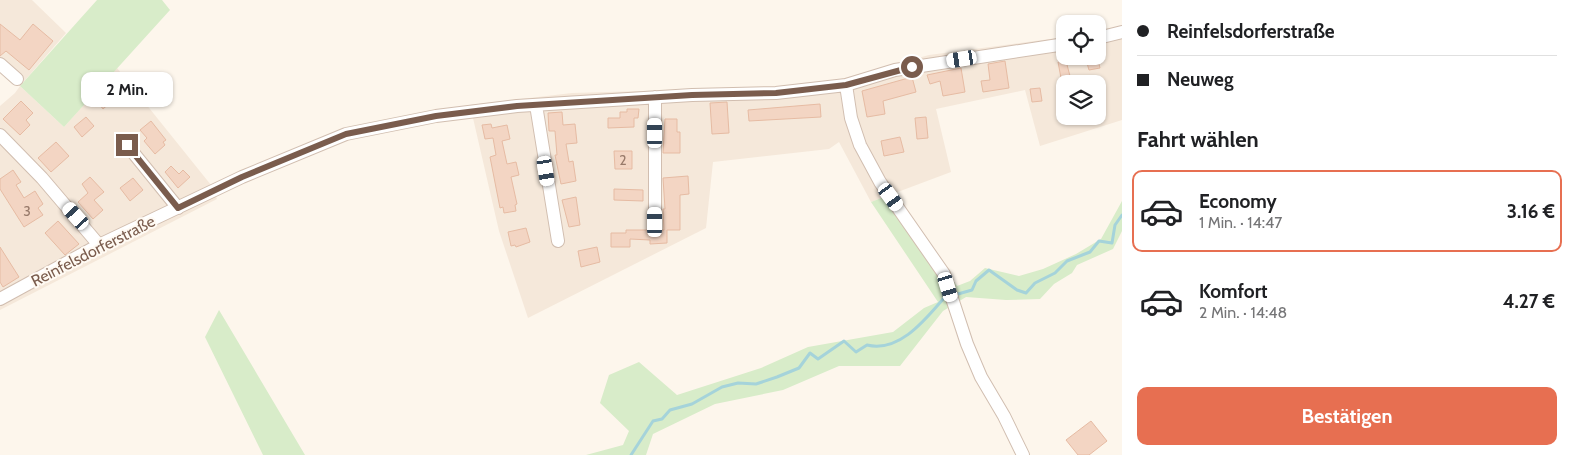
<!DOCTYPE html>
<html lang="de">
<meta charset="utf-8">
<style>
:root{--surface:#fff;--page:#f2f2f2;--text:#202124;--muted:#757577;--line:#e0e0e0;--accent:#e76f51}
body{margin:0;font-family:Cabin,sans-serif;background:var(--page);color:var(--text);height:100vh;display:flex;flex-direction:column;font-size:19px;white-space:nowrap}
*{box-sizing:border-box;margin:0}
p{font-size:16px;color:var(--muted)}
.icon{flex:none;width:28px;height:28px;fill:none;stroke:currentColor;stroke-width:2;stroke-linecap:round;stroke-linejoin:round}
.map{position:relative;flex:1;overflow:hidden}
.details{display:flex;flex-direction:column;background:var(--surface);width:450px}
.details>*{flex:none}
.banner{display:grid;align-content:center;height:110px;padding:0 15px;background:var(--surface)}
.buttons{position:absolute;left:1056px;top:15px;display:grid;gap:10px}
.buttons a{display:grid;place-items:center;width:50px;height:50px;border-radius:10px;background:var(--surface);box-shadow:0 1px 4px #0004;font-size:25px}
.end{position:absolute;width:22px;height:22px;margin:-11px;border:6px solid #7a5c4d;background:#fff;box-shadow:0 0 0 2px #fff}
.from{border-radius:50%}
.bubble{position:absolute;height:35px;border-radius:10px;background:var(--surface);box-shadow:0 1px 4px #0004;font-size:16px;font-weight:700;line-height:35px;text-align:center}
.car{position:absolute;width:15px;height:30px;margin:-15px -8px;border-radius:6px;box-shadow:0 0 4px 1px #0007;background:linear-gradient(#fff 24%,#345 0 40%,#fff 0 76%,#345 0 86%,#fff 0)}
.banner b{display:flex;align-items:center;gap:18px;height:48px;font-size:19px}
.banner b+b{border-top:1px solid var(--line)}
.banner i{width:12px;height:12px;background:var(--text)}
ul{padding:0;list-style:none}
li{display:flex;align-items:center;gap:15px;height:82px;margin:0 10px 8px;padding:0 5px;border:2px solid transparent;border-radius:10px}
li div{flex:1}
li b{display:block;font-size:19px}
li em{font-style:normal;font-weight:700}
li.current{border-color:var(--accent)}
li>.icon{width:45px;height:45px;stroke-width:1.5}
h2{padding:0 15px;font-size:22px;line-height:60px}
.cta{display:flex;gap:10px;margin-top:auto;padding:10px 15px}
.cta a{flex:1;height:58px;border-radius:10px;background:var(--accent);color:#fff;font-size:20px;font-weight:700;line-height:58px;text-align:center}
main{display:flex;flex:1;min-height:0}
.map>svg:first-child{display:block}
.residential{fill:#f5e8da;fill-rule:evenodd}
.green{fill:#d8ecc9}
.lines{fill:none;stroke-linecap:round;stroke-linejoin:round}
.stream{stroke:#a5d3da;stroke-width:3}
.building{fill:#f3d5c3;stroke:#e6bba3}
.minor-casing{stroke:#d1beb0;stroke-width:14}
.minor{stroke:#fff;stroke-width:12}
.route{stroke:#7a5c4d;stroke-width:6}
.labels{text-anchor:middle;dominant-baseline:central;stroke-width:4;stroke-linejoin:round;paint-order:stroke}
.number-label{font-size:14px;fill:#987a6a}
.street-label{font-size:16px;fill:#7a5c4d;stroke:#fffaf3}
</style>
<main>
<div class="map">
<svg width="1122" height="455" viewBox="0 0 1122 455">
<rect width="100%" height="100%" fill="#fdf6ec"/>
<!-- residential -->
<path class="residential" d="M0,0h32l34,33 -46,53 44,41 53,-59 94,117 6,14 -217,111v-204l15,-13 5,-7 -20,-18z
M1122,26v94l-82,26 -15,-56 -89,19 15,63 -80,30 -32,-60 -10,7 -116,13 -7,66 -178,90 -29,-87 -29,-126 102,-12 209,-6 60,-8 88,-24 136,-18v19h33v-25zM1065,84h33v32h-33z"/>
<!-- green -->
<path class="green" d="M97,0h65l8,10 -106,117 -44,-41z
M894,193l63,93 13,-5 15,-13 34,8 24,-7 33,-15 25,-15 21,-38v30l-9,18 -36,16 -5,8 -18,11 -14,15 -34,1 -40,-3 -23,14 -43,55h-61l-56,24 -68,14 -62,30 -7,21h-60l37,-10 6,-14 -29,-28 9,-28 30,-13 38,33 84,-27 47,-21 85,-15 31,-24 14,-6 -67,-100z
M219,310l6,10 80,135h-42l-58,-118z"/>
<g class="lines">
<!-- stream -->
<path class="stream" d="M958,294l14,-4 4,-9 13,-11 28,20 9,3 9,-10 20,-10 12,-12 23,-9 9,-11 13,2 3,-18 7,-10
M631,455l22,-34 9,-2 8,-9 22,-6 30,-17 16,-4 18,1 21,-7 22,-9 11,-15 8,6 26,-18 12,11 11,-7c32,8 58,-25 77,-47"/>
</g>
<!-- building -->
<path class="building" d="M0,24l20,16 13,-16 20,17 -24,29 -23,-19 -6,5z
M1085,56h12l3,12 -11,2z
M1005,61l4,27 -26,4 -2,-11 9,-1 -2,-16z
M1066,61l4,15 -9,2 -3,-16z
M961,68l4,24 -22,4 -3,-15 -10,3 -3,-9z
M912,77l4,15 -33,9 2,13 -18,3 -5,-26z
M118,84l10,11 -12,10 -4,-4 -9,8 -7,-9z
M1040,88l2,13 -10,1 -2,-13z
M21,101l12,12 -7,7 4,5 -10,10 -17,-16z
M727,102l2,31 -17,1 -2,-31z
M820,104l1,13 -72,4 -1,-11z
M627,109h12l-1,9h-4v9l-26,1v-10h12v-6h7z
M562,112l1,13 12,-1 2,19 -11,1 3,18 4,-1 3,20 -15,3 -6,-29h2l-2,-24h-6l-1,-18z
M86,117l8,9 -12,11 -8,-10z
M926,117l2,21 -11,1 -2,-21z
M665,119h12v13h3v21h-17z
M151,121l15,19 -3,2 2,3 -10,9 -11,-13 3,-3 -7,-8z
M491,124l1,4 15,-3 3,14 -8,2 5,23 9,-2 3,13 -8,2 6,27 -2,1 1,6 -12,2 -1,-6 -3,1 -10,-51 6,-2 -3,-17 -8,1 -3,-14z
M900,137l4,15 -20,4 -3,-15z
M56,142l13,14 -18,16 -13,-14z
M614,151h18v18h-17z
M171,166l8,8 4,-4 7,7 -12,11 -13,-16z
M13,170l8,12 -5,3 8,13 11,-7 8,13 -5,4 5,7 -19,12 -24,-38v-10z
M688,176l1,18 -9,1v35h-13v13l-17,1v-4l-20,-1v8h-19v-14h15v-3h38l-1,-21h2l-2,-31z
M90,177l14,15 -10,8 9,10 -10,9 -15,-17 10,-9 -6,-9z
M133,178l10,12 -13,11 -10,-13z
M614,189l29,1v11l-29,-1z
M576,197l4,28 -11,2 -7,-27z
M58,221l21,23 -14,11 -20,-22z
M526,228l4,14 -14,5 -1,-2 -4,1 -3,-14z
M0,247l19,30 -16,10 -3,-5z
M597,247l3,15 -19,5 -3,-16z
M1091,421l16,20 -18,14h-11l-12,-15z"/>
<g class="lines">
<defs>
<path id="minor" d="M1098,38l24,-6
M0,64l17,15
M846,85l5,33 9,27 20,37 64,92 23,70 14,33 23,39 19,39
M655,97v125
M536,105l22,136
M0,135l42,43 57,67
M127,145l51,63
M0,299l99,-54 143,-68 104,-43 90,-18 81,-10 175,-11 84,-2 70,-8 49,-15 170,-26"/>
</defs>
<!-- minor casing -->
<use href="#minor" class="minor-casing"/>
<!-- minor -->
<use href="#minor" class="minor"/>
</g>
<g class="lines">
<!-- route -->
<path class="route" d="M127,145l51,63 64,-31 104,-43 90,-18 81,-10 175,-11 84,-2 70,-8 66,-18"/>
</g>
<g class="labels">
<!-- number labels -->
<g class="number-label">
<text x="623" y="160">2</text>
<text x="27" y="211">3</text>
</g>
<!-- street labels -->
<g class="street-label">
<text transform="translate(93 251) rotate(-27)">Reinfelsdorferstraße</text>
</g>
</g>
</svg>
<div class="buttons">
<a><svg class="icon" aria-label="locate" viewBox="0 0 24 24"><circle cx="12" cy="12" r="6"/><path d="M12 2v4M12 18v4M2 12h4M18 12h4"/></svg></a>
<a><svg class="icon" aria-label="layers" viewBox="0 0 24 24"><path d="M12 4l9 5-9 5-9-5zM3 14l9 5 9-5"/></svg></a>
</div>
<i class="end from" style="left:912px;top:67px"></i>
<i class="end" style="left:127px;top:145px"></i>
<div class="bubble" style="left:81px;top:72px;width:92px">2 Min.</div>
<i class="car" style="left:962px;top:59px;rotate:261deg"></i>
<i class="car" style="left:655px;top:133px;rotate:0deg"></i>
<i class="car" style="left:546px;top:171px;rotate:171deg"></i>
<i class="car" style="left:891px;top:197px;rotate:144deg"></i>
<i class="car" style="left:76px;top:216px;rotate:318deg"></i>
<i class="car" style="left:655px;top:222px;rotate:0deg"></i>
<i class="car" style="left:948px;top:287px;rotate:163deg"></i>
</div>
<section class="details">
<div class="banner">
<b><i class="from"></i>Reinfelsdorferstraße</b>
<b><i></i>Neuweg</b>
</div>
<h2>Fahrt wählen</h2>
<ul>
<li class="current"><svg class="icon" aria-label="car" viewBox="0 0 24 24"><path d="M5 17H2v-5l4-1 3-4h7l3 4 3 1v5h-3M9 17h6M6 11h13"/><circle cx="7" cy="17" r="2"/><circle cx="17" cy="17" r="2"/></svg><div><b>Economy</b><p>1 Min. · 14:47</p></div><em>3.16 €</em></li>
<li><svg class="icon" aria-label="car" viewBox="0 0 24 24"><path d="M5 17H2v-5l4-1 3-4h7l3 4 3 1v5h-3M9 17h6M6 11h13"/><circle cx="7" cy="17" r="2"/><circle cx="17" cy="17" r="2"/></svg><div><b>Komfort</b><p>2 Min. · 14:48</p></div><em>4.27 €</em></li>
</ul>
<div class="cta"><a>Bestätigen</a></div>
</section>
</main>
